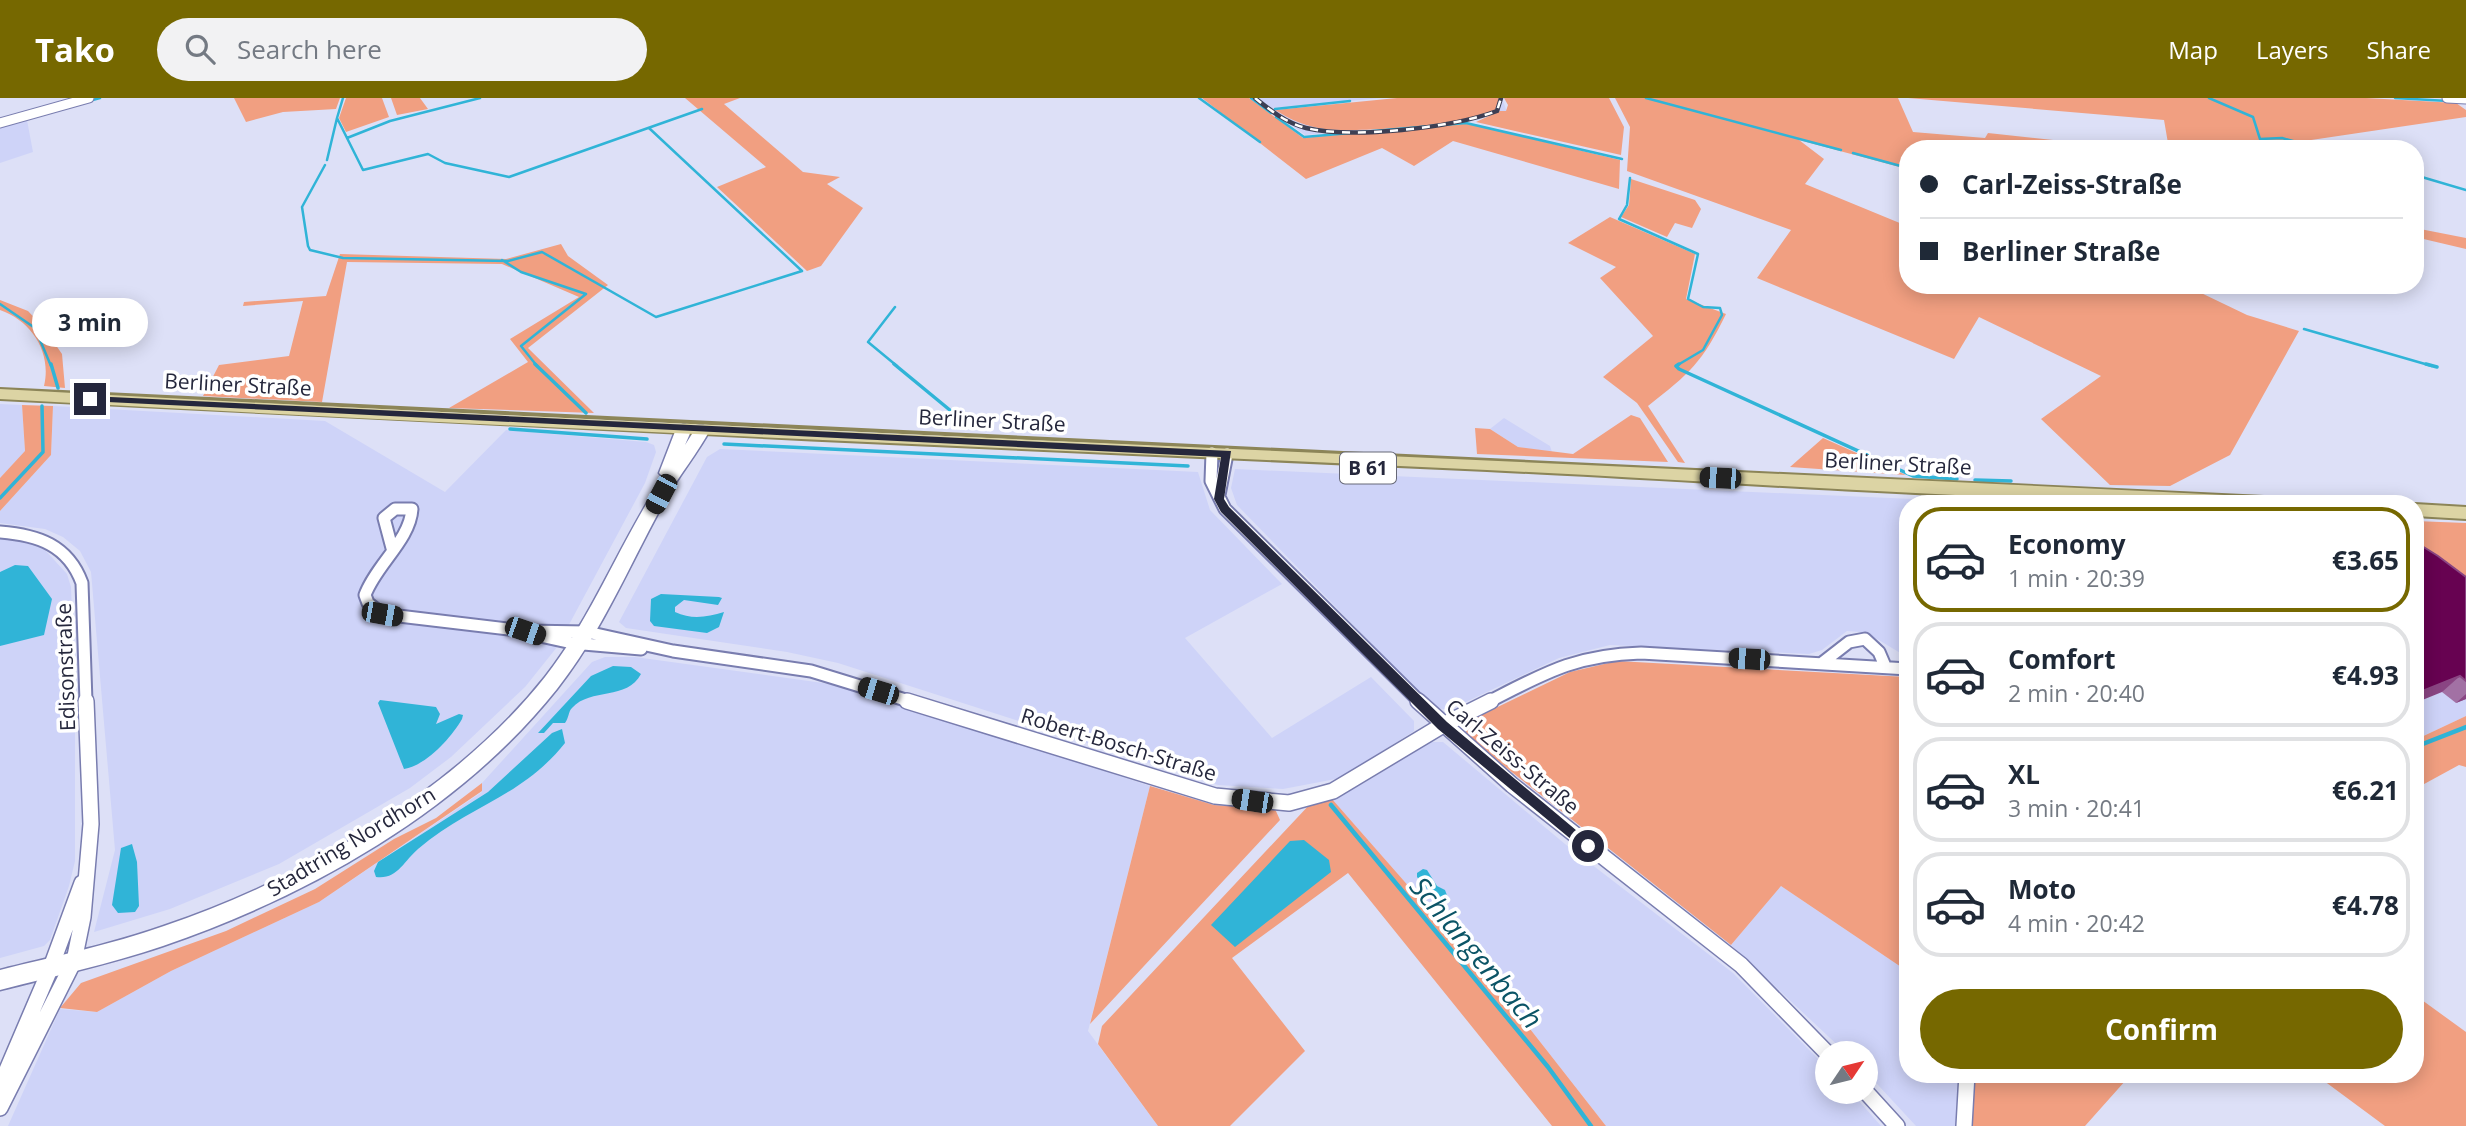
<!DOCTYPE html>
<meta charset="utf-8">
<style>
:root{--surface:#fff;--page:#f2f2f3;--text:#1f2937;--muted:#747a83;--line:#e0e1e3;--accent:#766800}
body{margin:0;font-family:"Open Sans",sans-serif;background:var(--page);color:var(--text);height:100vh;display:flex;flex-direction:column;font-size:26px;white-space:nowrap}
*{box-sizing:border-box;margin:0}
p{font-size:23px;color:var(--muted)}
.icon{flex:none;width:38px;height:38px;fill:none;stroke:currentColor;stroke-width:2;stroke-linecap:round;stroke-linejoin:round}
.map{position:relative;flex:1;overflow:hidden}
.drawer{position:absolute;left:1899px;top:397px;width:525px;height:588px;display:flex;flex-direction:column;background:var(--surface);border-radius:28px;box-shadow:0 4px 18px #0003}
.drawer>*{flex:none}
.banner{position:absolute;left:1899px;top:42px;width:525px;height:154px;border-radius:28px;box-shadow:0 4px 18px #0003;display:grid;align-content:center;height:154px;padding:0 21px;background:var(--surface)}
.needle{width:46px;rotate:55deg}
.fabs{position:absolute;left:1815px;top:943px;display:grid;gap:14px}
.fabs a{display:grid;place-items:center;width:63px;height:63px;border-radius:50%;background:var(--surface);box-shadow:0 4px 18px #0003;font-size:35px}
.end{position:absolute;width:32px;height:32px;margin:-16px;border:9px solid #25273c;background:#fff;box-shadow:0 0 0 4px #fff}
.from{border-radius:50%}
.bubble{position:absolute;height:49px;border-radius:24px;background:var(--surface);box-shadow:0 4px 18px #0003;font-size:23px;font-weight:700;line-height:49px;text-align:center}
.car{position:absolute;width:21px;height:42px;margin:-21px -10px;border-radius:9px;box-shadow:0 0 5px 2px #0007;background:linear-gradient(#222 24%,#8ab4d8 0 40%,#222 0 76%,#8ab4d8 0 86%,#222 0)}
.banner b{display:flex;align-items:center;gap:24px;height:66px;font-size:26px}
.banner b+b{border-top:2px solid var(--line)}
.banner i{width:18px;height:18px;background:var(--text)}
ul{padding:12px 0 0;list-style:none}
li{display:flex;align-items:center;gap:21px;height:105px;margin:0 14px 10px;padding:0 7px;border:4px solid var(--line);border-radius:28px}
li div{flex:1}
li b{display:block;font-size:26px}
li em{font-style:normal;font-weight:700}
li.on{border-color:var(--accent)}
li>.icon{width:63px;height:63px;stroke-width:1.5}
.cta{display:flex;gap:14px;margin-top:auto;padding:14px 21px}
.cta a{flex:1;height:80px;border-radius:42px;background:var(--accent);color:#fff;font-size:28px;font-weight:700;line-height:80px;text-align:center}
header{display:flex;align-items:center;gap:42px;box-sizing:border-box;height:98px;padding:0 35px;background:var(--accent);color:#fff}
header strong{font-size:33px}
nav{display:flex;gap:38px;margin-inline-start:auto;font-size:24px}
.search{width:490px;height:63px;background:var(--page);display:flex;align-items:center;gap:18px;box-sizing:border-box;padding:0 24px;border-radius:38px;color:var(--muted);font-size:26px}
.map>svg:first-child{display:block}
.built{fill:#ced3f8}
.green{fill:#f19f81}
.water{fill:#30b4d7}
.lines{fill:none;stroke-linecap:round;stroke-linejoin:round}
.stream-far2{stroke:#30b4d7;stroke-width:2.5}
.stream-far1{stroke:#30b4d7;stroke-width:3.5}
.stream{stroke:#30b4d7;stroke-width:4.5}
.minor-far2-casing{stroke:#797daf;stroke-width:11}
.minor-far1-casing{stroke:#797daf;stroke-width:15}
.minor-casing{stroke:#797daf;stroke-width:18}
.secondary-casing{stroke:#797daf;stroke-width:3}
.primary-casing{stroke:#8c8558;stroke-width:4}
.minor-far2{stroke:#fff;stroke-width:9}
.minor-far1{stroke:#fff;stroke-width:11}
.minor{stroke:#fff;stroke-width:15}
.secondary{fill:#fff;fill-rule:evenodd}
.primary{fill:#dcd4a4;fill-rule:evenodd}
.rail-casing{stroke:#3d3f54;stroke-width:4.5}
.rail{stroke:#fff;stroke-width:2.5;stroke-dasharray:8;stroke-linecap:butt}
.wall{fill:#a271a4}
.shaded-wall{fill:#8a4583}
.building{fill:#670251;stroke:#8a4583;stroke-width:2}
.route{fill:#25273c}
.labels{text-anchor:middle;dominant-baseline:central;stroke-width:7;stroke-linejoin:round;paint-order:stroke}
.shield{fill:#fff;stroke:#666876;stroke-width:2}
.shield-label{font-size:19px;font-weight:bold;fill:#25273c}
.street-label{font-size:21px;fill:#25273c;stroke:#fff}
.near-water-label{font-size:28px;font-style:italic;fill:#0b5466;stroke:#fff}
</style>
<header>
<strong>Tako</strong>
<div class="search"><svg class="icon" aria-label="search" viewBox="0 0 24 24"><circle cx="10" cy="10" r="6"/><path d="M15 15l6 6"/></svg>Search here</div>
<nav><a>Map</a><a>Layers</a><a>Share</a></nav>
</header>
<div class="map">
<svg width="2466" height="1028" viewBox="0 0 2466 1028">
<rect width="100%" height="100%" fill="#dde0f7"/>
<!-- built -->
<path class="built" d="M1253,0h128l-108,10 24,14 39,8 133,-10 30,-13v-9h3l5,14 -7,-1 -30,10 -165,14z
M27,22l6,32 -33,11v-35z
M0,306l22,1 3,47 -25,26z
M53,308l272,15 120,71 61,-62 140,12 8,3 2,7 -11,31 -88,164 -32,40 -74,70 -41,31 -131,76 -109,45 -76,23 21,-82 -24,-278 -11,-21 -17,-14 -18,-8 -45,-6v-12l51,-56z
M1504,320l46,28 2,6 -34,-5 -28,-18z
M720,351l478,23 12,38 72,74 -97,54 87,100 99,-61 43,44v10l-73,47 -58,11 -65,-4 -380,-122 -51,-11 -161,-24 -7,-6 88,-165z
M1235,371l700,31 2,4h-29l-1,153 -30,-18 -17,-7 -13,-1 -25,19 -13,4 -199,-9 -51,13 -110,52 -12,-2 -13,-10 -187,-193 -6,-17z
M0,440l29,4 16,8 22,24 4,13 4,109 -13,11v10l13,2v142l-6,25 -19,54 -6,6 -44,12z
M2415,455l51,35v128l-51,24z
M605,559h30l188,26 44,10 283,93 -62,245 70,95h-1150l52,-117 37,3 74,-41 148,-69 163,-110v-9l110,-121z
M1430,644h13l122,102 168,129 94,95v24h24l30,34h-275l-108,-138 -166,-189 32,-16z
M1781,788l126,85 1,103 52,1 -1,51h-43l-50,-54v-18l-20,-1 -115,-108z"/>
<!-- green -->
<path class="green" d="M234,0h106l-4,11 -53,3 -37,10z
M346,0h36l7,19 -43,15 -7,-14z
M391,0h29l8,11 -31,6z
M685,0h55l-16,6 79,68 37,5 -13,7 36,24 -42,58 -14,5 -90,-84 49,-20z
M1202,0h47l54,40 162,-15 155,37 -1,29 -166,-48 -39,25 -32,-18 -76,31z
M1397,0h102l-3,13c-26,14 -140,22 -171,18 -18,-2 -34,-9 -50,-19z
M1504,0h105l15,29 -3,28 -145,-33 24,-11h6l2,-6z
M1615,0h283l15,34 72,6 3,-5 150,16h-230l-1,20 -108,-29 25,19 -19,25 102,42 1,59h293l-4,6 50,24 52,16 -69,124 -60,31 -60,-1 -69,-66 60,-43 -122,-59 -25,42 -197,-81 34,-48 -164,-59 3,-44z
M1908,0h458l90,5 10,7v7l-215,32h-82l-5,-29z
M1631,81l64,21 6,9 -9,19 -17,-5 -8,14 -46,-20 8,-12z
M1610,119l85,37 -9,45 40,15c-24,49 -36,59 -78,92l37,57 -7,-1 -41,-59 -34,-26 50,-41 -53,-58 16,-11 -48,-24z
M2415,130l51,10v11l-51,-12z
M561,146l7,12 40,29 -80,63 66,65 -145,-5 79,-46 -18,-23 69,-42 -77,-33 -155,-2 -25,140 -119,-6 16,-31 70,-9 14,-55 -60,5 1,-4 82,-6 14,-42 166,5z
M0,202l28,11 16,17 18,26 3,34 -21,-2c8,-33 -12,-65 -44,-76z
M22,307l31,1 -2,49 -51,56v-33l25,-27z
M1631,317l9,3 28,44 -191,-8 -2,-26 15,1 28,18 55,7z
M1823,340l83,37 -116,-8z
M1933,396l61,2 15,8h-72z
M2415,423l51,2v65l-51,-35z
M1617,563l290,16v294l-126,-85 -50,59 -260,-205 -5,-8 2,-6 11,-10 91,-44z
M2466,618v51l-7,-2 -44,24v-49z
M482,685v8l-163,111 -148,69 -74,41 -37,-4 21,-25 145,-52 89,-42 79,-50 42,-21z
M1150,688l64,19 61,4 5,11 -190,204z
M1332,701l166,189 108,138h-54l-204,-253 -116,85 73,93 -75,75h-72l-60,-82 4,-18 209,-223z
M2415,897l51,37v94h-81l-69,-51 99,-1z
M1975,977v-1l175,1 -24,5 -41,46h-113z"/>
<!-- water -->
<path class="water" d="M15,467l13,1 24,33 -8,36 -44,11v-74z
M661,496l58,3 3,1 -4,7 -34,-5 -9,7v5c17,8 32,5 49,0l-5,15 -12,6 -53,-7 -4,-5 1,-22z
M613,568l18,1 10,7c-14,27 -50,13 -69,34 -4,4 -3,10 -7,15h-12l-9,10h-6l53,-57z
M380,602l56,7 4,7 -4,10 23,-10 4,1 -1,4c-11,19 -35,46 -58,50l-26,-66z
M562,631l3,14c-44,55 -97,63 -147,106 -14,12 -21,31 -42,28l-2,-6 4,-9 110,-70 64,-59z
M1304,742l25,20 2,12 -96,75 -24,-22 79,-84z
M132,746l5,18 2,44 -4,6 -17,1 -6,-8 9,-57z
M1423,771l4,1 10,16 8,4 3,8 -4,4h-6l-21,-25v-4z"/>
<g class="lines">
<!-- stream-far2 -->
<path class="stream-far2" d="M343,0l-6,20 26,52 65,-16 17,9 64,14 193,-68
M1199,0l61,44
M1251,0l20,15
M1646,0l195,52
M2209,0l44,19 7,22 22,-1 39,11
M2395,0l53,3
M89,3l11,-3
M1275,11l75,-8
M1276,19l28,20 162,-14 156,36
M347,40l43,-17 90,-23
M1853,55l55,15
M327,62l10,-42
M325,67l-23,42 6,39 2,4 33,8 165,3 34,-9 114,65 146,-46 -153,-143
M2415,77l51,15
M1630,80l-3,27 -8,14 79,35 -10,45 15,8 17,1 2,7 -19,35 -27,16
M502,162l19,12 65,22 -65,52 16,20
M0,206l35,24 16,38
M895,209l-27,35 29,24
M2304,231l128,37"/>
<!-- stream-far1 -->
<path class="stream-far1" d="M51,266l7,24
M535,266l51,49
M894,266l57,47 2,12
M1679,266l-3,2 3,3 234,107 44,3
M2426,266l11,3
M510,331l137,10
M724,346l464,22
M1975,382l36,1
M0,400l43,-46 -1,-46"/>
<!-- stream -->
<path class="stream" d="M2415,649l51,-20
M1331,707l217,262 43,59"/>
<defs>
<path id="minor-far2" d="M2447,0l19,1
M0,25l89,-25"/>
<path id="minor-far1" d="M1212,355l-1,28 14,28 195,193
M1219,397l8,-41
M0,434c38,3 68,13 82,51l4,119
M392,450l-8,-30 11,-9h17c-2,31 -36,56 -47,86l3,8 14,11 143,17 62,1 86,19 138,20 101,31
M531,536l41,9 69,6
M1822,565l27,-21 16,-3 14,13 6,14
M1488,604c57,-29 87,-47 153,-49l267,16"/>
<path id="minor" d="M907,603l308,95 74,7 44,-12 110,-66 48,-24
M1418,603l94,84 229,180 87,89
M0,988l51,-119 31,-84
M1866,994l31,34
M0,1010l74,-147 9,-44 8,-93 -5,-123
M1964,1028l3,-52"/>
<path id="secondary" d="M684,326l8,5 -7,16 12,-19 5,-1 8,5c-13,24 -30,44 -43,67 -36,64 -64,134 -110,192 -97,122 -248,207 -394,257 -53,18 -109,30 -163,44v-20c55,-14 110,-25 164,-44 136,-46 290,-134 381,-249 48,-61 75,-135 118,-200l-4,-4 17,-44z"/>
<path id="primary" d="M0,291c761,42 1523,71 2285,109l9,6c-269,0 -538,-21 -807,-34 -496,-23 -991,-43 -1487,-71z
M2414,406h1l51,3v12l-51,-3z"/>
</defs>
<!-- minor-far2 casing -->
<use href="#minor-far2" class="minor-far2-casing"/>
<!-- minor-far1 casing -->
<use href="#minor-far1" class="minor-far1-casing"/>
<!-- minor casing -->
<use href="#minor" class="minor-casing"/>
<!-- secondary casing -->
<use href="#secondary" class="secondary-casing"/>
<!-- primary casing -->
<use href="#primary" class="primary-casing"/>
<!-- minor-far2 -->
<use href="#minor-far2" class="minor-far2"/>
<!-- minor-far1 -->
<use href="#minor-far1" class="minor-far1"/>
<!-- minor -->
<use href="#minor" class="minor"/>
<!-- secondary -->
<use href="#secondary" class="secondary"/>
<!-- primary -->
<use href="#primary" class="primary"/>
<defs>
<path id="rail" d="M1255,0c15,12 31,25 51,30 47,11 145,0 191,-17l4,-13"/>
</defs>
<!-- rail casing -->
<use href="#rail" class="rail-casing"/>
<!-- rail -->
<use href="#rail" class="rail"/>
</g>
<!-- wall -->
<path class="wall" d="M2466,479v122l-10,4 -14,-11z"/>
<!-- shaded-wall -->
<path class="shaded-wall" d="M2460,578l-18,16 -27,11v-9z
M2466,596v5l-10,4z"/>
<!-- building -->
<path class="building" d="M2422,448l16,10 28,21v104l-6,-5 -45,18v-147z"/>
<!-- route -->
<path class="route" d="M90,298l1141,55 -7,48 5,8 218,215 148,124 -2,4h-9l-146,-121 -217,-217 -7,-13 7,-42 -1134,-56z"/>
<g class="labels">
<!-- shield labels -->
<rect class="shield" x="1340" y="354.5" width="56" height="31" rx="5"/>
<g class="shield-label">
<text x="1368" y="370">B 61</text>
</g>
<!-- street labels -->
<g class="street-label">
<text transform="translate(238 286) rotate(3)">Berliner Straße</text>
<text transform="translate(992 322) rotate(3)">Berliner Straße</text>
<text transform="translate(1898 365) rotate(3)">Berliner Straße</text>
<text transform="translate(65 569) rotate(-92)">Edisonstraße</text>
<text transform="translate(1119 646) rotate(17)">Robert-Bosch-Straße</text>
<text transform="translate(1513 658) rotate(40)">Carl-Zeiss-Straße</text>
<text transform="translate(351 743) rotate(-31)">Stadtring Nordhorn</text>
</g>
<!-- near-water labels -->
<g class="near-water-label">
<text transform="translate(1477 854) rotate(50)">Schlangenbach</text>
</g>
</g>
</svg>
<div class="fabs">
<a><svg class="needle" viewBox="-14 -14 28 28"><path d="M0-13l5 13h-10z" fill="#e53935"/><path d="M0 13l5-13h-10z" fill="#747a83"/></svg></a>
</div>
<i class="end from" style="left:1588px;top:748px"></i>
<i class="end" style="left:90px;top:301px"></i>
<div class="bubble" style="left:32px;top:200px;width:116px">3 min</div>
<i class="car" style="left:1720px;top:380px;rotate:273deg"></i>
<i class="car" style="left:661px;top:396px;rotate:208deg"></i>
<i class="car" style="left:382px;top:516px;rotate:100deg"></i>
<i class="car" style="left:525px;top:533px;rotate:109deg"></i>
<i class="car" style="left:1749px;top:561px;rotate:274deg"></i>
<i class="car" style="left:878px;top:593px;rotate:287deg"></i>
<i class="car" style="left:1252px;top:703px;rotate:279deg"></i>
<div class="banner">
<b><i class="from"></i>Carl-Zeiss-Straße</b>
<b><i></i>Berliner Straße</b>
</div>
<section class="drawer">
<ul>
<li class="on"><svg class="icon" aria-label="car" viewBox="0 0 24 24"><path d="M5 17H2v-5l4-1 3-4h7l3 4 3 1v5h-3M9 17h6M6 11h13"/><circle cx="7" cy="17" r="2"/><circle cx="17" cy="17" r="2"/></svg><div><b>Economy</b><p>1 min · 20:39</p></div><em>€3.65</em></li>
<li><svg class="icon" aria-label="car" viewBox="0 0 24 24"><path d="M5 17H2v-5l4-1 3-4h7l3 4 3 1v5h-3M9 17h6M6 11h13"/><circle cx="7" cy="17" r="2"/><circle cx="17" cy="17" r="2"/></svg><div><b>Comfort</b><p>2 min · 20:40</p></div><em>€4.93</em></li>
<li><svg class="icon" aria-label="car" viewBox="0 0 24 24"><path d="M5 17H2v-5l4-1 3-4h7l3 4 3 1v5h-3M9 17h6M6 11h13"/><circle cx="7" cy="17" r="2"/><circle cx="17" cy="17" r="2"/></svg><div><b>XL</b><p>3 min · 20:41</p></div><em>€6.21</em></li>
<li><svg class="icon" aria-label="car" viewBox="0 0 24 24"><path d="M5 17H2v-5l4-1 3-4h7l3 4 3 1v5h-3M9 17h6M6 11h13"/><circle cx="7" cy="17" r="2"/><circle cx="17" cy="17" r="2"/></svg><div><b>Moto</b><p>4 min · 20:42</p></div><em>€4.78</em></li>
</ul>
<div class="cta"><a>Confirm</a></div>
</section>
</div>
